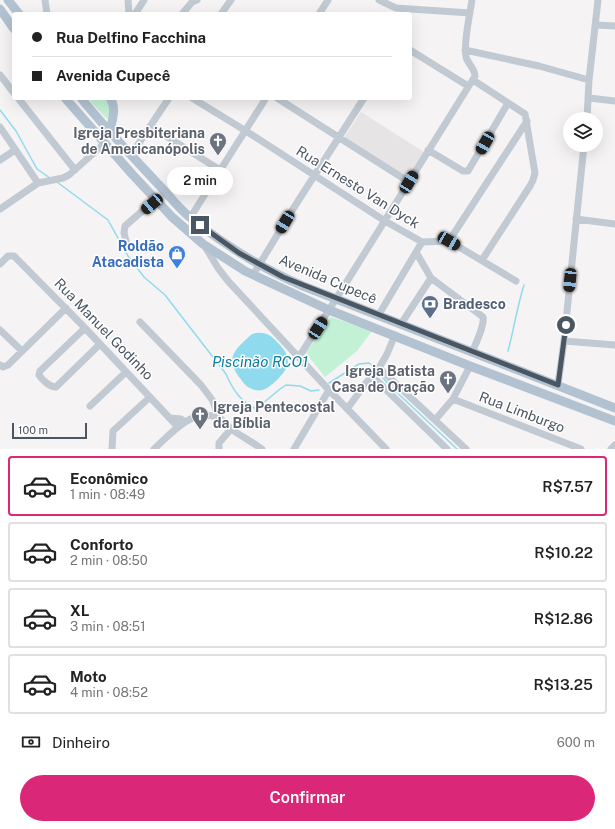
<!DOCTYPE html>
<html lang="pt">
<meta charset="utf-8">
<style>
:root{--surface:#fff;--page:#f2f2f2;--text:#222;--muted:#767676;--line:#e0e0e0;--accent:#db2777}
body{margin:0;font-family:"Public Sans",sans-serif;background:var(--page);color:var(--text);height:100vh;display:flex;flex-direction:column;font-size:15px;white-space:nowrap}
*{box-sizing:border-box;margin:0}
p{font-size:13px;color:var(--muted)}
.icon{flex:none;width:22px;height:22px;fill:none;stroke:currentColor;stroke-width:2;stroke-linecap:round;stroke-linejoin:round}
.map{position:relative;height:449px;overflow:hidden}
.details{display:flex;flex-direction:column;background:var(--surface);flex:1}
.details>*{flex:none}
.banner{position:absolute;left:12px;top:12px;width:400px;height:88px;border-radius:4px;box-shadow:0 4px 16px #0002;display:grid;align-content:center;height:88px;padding:0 20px;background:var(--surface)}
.controls{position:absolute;left:563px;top:112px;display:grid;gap:8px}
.controls a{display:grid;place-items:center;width:40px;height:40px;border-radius:50%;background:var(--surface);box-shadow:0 4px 16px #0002;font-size:20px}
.scale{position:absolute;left:12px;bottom:10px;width:75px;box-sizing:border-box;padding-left:4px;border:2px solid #4a5661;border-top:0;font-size:11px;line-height:14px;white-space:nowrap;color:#4a5661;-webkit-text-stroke:3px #fff;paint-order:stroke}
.end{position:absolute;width:18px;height:18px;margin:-9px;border:5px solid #4a5661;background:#fff;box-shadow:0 0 0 2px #fff}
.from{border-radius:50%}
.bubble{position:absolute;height:28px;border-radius:14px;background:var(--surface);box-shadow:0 4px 16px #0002;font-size:13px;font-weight:600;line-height:28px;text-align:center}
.car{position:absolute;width:12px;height:24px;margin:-12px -6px;border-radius:5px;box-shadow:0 0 3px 1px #0007;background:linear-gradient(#222 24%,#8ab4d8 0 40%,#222 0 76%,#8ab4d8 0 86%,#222 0)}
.banner b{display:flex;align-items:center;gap:14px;height:38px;font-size:15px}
.banner b+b{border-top:1px solid var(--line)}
.banner i{width:10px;height:10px;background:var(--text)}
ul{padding:7px 0 0;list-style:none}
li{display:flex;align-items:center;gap:12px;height:60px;margin:0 8px 6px;padding:0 12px;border:2px solid var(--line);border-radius:4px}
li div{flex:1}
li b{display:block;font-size:15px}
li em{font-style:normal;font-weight:600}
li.current{border-color:var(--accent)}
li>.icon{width:36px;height:36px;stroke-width:1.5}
.pay{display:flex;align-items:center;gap:10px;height:44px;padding:0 20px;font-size:15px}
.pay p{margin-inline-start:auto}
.action{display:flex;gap:8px;margin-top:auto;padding:8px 20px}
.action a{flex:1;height:46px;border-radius:24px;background:var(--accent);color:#fff;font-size:16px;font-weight:600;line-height:46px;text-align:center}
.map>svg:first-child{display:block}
.education{fill:#e6e4e5}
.green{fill:#c3f1d5}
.water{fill:#90daee}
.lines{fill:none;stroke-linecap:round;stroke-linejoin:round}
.stream{stroke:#90daee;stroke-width:1.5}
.minor{stroke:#c1cad2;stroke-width:7}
.major{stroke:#b3c2d1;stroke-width:9}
.route{stroke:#4a5661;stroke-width:5}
.labels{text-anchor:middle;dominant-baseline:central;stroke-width:3;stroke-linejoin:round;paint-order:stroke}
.worship-label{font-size:14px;font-weight:bold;fill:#5b616d;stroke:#fff;text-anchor:end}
.street-label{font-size:14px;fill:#4a5661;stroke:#fff}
.shop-label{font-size:14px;font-weight:bold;fill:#366cbe;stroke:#fff;text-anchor:end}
.service-label{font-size:14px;font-weight:bold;fill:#4e5e75;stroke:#fff;text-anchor:start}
.water-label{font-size:15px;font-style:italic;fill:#0c7c9b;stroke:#fff}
</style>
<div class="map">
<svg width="615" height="449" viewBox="0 0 615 449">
<rect width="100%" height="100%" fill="#f5f3f3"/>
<!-- education -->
<path class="education" d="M361,112l63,40 -15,24 -2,1 -61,-39 -1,-2z"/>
<!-- green -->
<path class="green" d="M94,98h12l5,8 -2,11 -2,2 -17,-18z
M331,317l41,14 -15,20 -32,26 -19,-24z"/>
<!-- water -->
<path class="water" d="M256,333c9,-1 15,2 21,9 6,6 11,11 11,21 0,7 -14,21 -21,25 -4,3 -10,3 -15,1 -6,-2 -9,-7 -13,-12 -15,-21 -2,-29 13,-43z"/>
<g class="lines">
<!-- stream -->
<path class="stream" d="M0,110l16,21 21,38 13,9
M57,182l51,38 20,36 16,21 21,18 61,79c7,16 14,27 30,35l24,-20 6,-4 14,1 11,5 8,-1
M508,351c6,-22 9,-44 16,-66
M379,373l10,12 68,64
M329,383l30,-19 10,-1 7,5"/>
<!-- minor -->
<path class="minor" d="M45,0l2,14
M128,0l1,14
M379,0l17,8 74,5
M135,14l9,-14
M182,14l10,-12 5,-2
M221,14l10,-14
M319,14l9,-14
M596,25l19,1
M410,50l58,36
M465,50l74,16 50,14
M0,75l14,18
M473,80l52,34 10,59 -2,7 -3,6 -48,74
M18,98l57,72
M192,98l54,33 139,90 37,21 27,-1 67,40
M277,98l132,84
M589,98l26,3
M587,119l2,-39 9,-80
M150,126l70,44
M0,127l38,56
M428,150l35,21h5l40,-68
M131,155l38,-57
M0,160l15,-10
M0,209l38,-26 25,-5 6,-3 36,-32
M190,218l76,-120
M576,219l39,5
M449,241l78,-120
M127,245l-3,-12 1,-7 30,-26
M204,245l14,23 10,13 101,109 57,59
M416,252l15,26 52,39c2,9 -8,27 -11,36
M0,264l8,-8h6l71,72 93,99
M253,275l40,-66 71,-111
M378,316l44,-74
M140,322l61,63 12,16 5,16
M401,324l30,-46
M85,328l-45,43 -1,4c3,5 11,12 17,12l44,-43
M0,330l22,21
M564,341l51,4
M299,357l42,-66 134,-215c0,-7 -7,-12 -9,-19 -3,-12 4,-44 6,-57
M0,365l3,2 5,-2 58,-57
M379,368l87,81
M372,376l75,73
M558,385l6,-44 20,-196
M453,399l128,50
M90,406l36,-34
M347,409l19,-26 13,-15 8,-14 8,-19
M170,418l11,1 4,3
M435,420l18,-21 17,-33
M112,449l1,-18 37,-34
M154,449c17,-15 37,-41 63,-32 5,1 10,8 14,12 10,7 21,13 31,20
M219,449v-6l12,-14
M294,449l35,-59
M611,449l4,-4"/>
<!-- major -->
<path class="major" d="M8,0l11,14
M0,9l14,20
M65,98l67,76 40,43 31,27 42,27 84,39 141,56 145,55
M81,98c24,30 51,58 77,86 11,11 21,25 34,35 34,27 71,50 111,67l312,122
M110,98c7,10 2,22 0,34"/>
</g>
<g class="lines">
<!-- route -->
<path class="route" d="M200,225l39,28 44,24 275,108 8,-60"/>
</g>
<!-- icons -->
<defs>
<symbol id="church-pin" viewBox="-11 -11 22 30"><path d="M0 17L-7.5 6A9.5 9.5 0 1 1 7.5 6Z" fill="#6b7280" stroke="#fff"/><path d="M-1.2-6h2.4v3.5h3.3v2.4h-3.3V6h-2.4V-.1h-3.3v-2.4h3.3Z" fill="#fff"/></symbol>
<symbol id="shop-pin" viewBox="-11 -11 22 30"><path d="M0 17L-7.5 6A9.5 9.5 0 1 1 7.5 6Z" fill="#3f7fe0" stroke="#fff"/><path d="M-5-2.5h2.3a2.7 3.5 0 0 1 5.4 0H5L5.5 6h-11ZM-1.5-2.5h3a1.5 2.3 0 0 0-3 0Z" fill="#fff"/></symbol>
<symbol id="bank-pin" viewBox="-11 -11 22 30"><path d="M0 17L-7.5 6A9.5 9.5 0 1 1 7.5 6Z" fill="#5c6f8a" stroke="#fff"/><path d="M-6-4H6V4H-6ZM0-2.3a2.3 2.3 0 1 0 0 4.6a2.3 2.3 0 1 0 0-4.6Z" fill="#fff"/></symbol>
</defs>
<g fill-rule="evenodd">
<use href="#church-pin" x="208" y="131" width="20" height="27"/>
<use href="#shop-pin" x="167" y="244" width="20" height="27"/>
<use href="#bank-pin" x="420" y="294" width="20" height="27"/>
<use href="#church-pin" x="438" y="369" width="20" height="27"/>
<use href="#church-pin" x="190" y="405" width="20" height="27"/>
</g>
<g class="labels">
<!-- worship labels -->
<g class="worship-label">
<text x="205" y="133">Igreja Presbiteriana<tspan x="205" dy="16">de Americanópolis</tspan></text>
<text x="435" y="371">Igreja Batista<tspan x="435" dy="16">Casa de Oração</tspan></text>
<text x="213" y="407" text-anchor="start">Igreja Pentecostal<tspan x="213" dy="16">da Bíblia</tspan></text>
</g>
<!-- street labels -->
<g class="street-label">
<text transform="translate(358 187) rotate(32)">Rua Ernesto Van Dyck</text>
<text transform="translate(328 279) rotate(23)">Avenida Cupecê</text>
<text transform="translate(104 329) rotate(46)">Rua Manuel Godinho</text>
<text transform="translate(522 412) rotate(21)">Rua Limburgo</text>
</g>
<!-- shop labels -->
<g class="shop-label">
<text x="164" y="246">Roldão<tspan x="164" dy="16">Atacadista</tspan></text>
</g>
<!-- service labels -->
<g class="service-label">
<text x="443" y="304">Bradesco</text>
</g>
<!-- water labels -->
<g class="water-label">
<text x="260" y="361">Piscinão RCO1</text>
</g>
</g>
</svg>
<div class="controls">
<a><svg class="icon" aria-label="layers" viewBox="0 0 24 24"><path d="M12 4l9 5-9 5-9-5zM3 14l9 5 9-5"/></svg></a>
</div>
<div class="scale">100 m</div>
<i class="end from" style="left:566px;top:325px"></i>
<i class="end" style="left:200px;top:225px"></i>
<div class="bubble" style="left:167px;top:167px;width:66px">2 min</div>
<i class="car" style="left:485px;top:143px;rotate:210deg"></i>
<i class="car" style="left:409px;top:182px;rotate:31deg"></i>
<i class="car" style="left:152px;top:204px;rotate:230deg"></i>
<i class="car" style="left:285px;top:222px;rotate:211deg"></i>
<i class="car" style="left:449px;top:241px;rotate:120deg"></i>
<i class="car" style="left:570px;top:280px;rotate:186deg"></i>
<i class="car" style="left:318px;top:328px;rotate:33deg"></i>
<div class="banner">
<b><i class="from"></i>Rua Delfino Facchina</b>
<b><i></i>Avenida Cupecê</b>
</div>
</div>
<section class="details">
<ul>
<li class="current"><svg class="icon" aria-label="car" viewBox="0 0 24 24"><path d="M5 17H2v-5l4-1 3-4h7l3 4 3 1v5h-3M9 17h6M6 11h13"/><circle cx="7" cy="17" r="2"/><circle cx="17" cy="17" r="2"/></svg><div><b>Econômico</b><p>1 min · 08:49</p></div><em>R$7.57</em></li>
<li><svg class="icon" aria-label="car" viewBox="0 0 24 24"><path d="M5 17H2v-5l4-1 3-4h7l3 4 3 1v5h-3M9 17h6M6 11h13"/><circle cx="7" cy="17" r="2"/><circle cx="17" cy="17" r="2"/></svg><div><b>Conforto</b><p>2 min · 08:50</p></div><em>R$10.22</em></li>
<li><svg class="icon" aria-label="car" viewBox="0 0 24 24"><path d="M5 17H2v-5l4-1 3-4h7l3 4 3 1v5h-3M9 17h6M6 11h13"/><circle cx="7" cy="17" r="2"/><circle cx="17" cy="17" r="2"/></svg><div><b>XL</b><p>3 min · 08:51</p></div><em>R$12.86</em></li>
<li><svg class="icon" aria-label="car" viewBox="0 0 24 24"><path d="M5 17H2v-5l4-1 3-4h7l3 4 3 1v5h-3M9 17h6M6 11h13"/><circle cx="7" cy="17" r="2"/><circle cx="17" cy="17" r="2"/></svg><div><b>Moto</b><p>4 min · 08:52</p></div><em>R$13.25</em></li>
</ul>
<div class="pay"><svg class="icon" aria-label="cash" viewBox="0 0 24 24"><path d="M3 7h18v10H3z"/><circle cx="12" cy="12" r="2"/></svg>Dinheiro<p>600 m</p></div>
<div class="action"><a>Confirmar</a></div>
</section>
